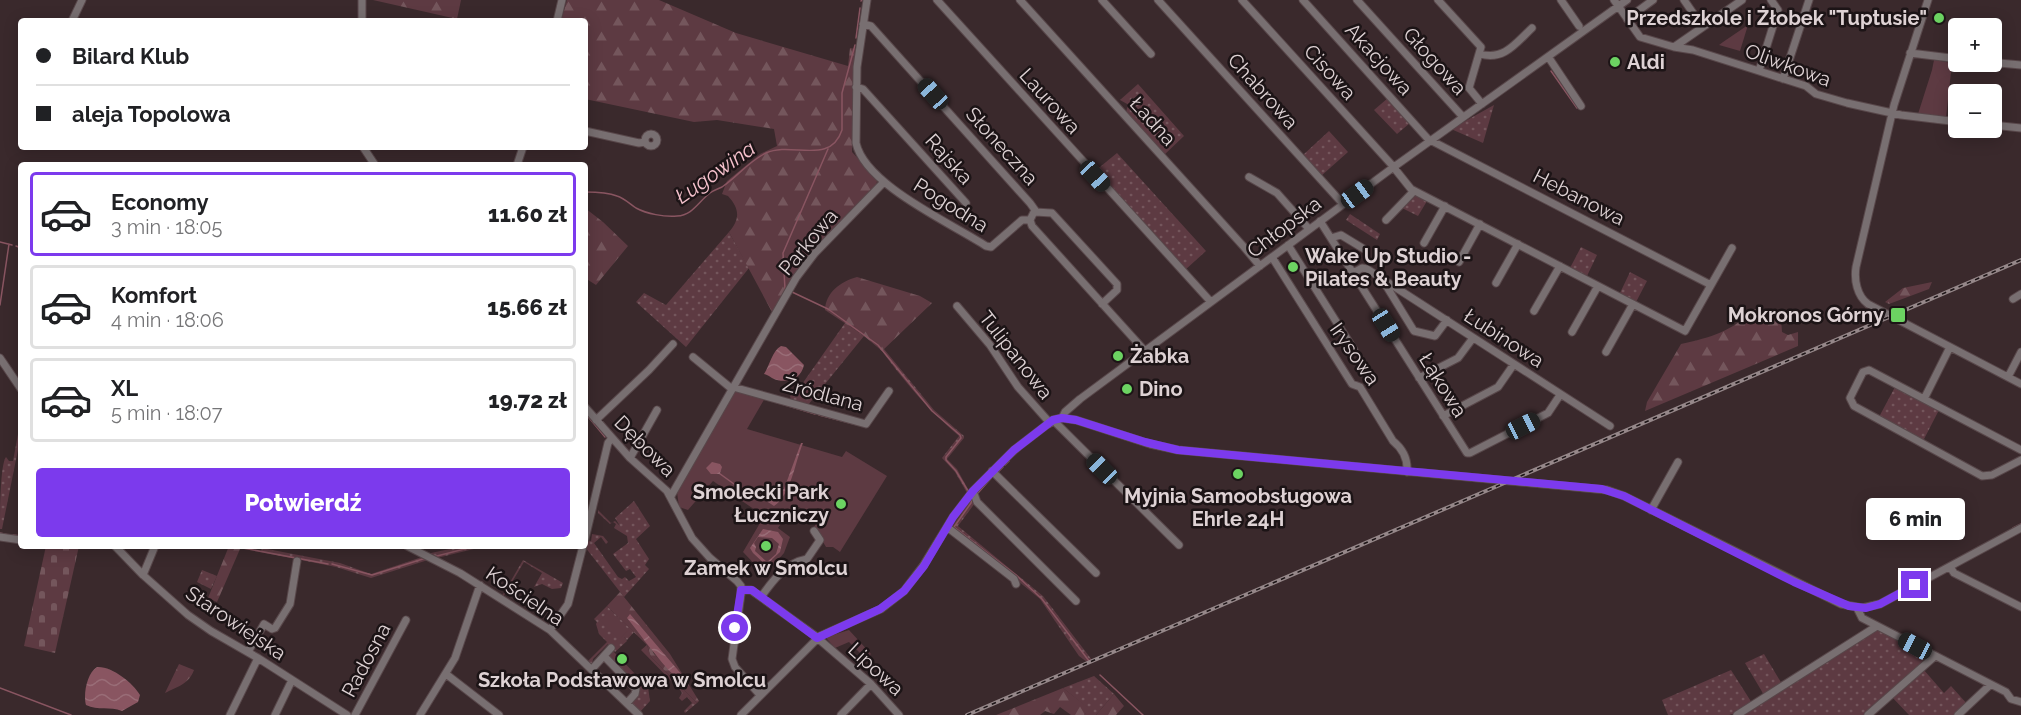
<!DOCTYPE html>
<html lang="pl">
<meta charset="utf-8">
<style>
:root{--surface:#fff;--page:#f6f6f6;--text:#202124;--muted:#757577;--line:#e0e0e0;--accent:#7c3aed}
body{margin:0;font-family:Raleway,sans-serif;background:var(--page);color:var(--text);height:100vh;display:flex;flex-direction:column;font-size:22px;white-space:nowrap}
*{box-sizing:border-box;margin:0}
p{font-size:20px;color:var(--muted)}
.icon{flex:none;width:33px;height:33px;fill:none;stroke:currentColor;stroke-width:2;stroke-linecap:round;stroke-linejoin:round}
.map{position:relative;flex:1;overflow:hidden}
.panel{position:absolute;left:18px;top:162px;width:570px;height:387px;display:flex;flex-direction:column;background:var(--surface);border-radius:6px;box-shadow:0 3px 15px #0003}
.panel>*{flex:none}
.banner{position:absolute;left:18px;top:18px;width:570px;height:132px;border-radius:6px;box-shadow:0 3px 15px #0003;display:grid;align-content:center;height:132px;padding:0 18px;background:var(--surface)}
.controls{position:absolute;left:1948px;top:18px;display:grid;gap:12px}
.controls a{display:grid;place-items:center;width:54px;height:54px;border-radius:6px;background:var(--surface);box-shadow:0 3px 15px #0003;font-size:30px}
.end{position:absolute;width:27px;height:27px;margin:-14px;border:8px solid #7c3aed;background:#fff;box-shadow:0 0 0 3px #fff}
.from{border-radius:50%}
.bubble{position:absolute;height:42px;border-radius:6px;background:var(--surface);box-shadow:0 3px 15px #0003;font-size:20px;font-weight:800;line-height:42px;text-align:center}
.car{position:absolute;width:18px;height:36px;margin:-18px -9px;border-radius:8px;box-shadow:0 0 4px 2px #0007;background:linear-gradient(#222 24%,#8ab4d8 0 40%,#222 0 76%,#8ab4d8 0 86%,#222 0)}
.banner b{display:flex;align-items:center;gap:21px;height:57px;font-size:22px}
.banner b+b{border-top:2px solid var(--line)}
.banner i{width:15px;height:15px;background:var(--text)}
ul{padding:10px 0 0;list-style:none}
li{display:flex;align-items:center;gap:18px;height:84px;margin:0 12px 9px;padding:0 6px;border:3px solid var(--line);border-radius:6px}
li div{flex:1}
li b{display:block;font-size:22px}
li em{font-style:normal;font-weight:800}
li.on{border-color:var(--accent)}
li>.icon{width:54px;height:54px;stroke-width:1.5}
.primary-button{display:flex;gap:12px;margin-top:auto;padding:12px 18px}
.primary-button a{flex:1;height:69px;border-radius:6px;background:var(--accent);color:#fff;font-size:24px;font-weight:800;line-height:69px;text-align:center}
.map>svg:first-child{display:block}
.grass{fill:url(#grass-dots)}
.forest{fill:url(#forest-firs);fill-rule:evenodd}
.cemetery{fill:url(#cemetery-stones)}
.park{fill:#5d3a42}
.water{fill:url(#water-waves);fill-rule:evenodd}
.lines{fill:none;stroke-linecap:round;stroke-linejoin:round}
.stream{stroke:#895561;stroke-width:1.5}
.minor-casing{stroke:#58474a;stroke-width:9}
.minor{stroke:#786f71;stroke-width:7}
.rail-casing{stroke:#958789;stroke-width:4}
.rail{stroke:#1c1416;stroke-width:1.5;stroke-dasharray:4.5;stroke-linecap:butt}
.route{stroke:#7c3aed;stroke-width:8}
.poi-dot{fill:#6cd362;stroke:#1c1416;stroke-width:2}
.labels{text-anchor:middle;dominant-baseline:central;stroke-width:5;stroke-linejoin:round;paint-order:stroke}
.poi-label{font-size:20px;font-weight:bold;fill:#ded2d4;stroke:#1c1416;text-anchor:start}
.street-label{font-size:20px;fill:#ded2d4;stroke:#1c1416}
.water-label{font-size:21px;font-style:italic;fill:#f6c2cd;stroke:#1c1416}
</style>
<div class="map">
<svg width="2021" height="715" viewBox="0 0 2021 715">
<defs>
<pattern id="grass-dots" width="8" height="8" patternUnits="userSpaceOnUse" patternTransform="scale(1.5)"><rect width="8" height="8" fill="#5d3a42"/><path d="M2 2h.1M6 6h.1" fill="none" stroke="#74565c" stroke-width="1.8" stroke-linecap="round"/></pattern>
<pattern id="forest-firs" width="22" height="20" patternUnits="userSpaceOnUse" patternTransform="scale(1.5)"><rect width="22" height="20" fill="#5d3a42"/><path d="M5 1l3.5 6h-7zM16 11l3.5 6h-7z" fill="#74565c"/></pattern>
<pattern id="cemetery-stones" width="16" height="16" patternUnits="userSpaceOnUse" patternTransform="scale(1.5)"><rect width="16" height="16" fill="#5d3a42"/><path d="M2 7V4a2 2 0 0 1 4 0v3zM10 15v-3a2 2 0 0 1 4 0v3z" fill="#74565c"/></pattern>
<pattern id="water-waves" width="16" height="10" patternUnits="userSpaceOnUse" patternTransform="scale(1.5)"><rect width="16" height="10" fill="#895561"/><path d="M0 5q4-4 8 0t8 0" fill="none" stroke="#996d77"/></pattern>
</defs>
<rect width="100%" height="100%" fill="#3a292c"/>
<!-- grass -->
<path class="grass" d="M1138,84l46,52 -20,19 -38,-42 1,-5 2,-3 -9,-5z
M1388,98l22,25 -13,11 -23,-24z
M1494,105l-11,38 -32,-14z
M1329,131l19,21 -27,24 -18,-21z
M1117,153l89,98 -21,19 -90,-99z
M1413,196h5l9,5 -9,15 -16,-8z
M1350,214l30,20 -3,6 -31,-20z
M729,232l20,36 -63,79 -50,-45 8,-9 22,12z
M1581,247l16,8 -10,21 -17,-8z
M1630,272l17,9 -11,21 -16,-9z
M845,323l19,13 -56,69 -17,-5 -1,-4 10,-9z
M884,349l50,61 30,26v2l-17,21 10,10 12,22 -2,2 -12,-21 -13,-14 17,-22c-31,-27 -52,-51 -77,-85z
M1895,387l44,23 -16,31 -44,-24z
M21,418v17l-19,94h-2c0,-15 0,-64 6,-72l3,4h4z
M973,497l2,6 -17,23 85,70 49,64 -5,2 -8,-6 -39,-57 -88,-72z
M634,501l16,25 -14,13 13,20 -4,6 4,4 -25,28 -39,-50 2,-7 4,1 1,-7 11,2 5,6 -2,2 -5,-7 -7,6 24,34 4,2 3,-2 4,4 7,-4 -6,-8 -4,2 -13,-17 15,-11 -1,-7 -13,-8 2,-4 -3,-2 -3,2 -12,-11v-3l13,13 4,-2 5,5 -5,-8z
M464,546h22l-53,13 -3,-2 1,-4z
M262,548l78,15 31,11 54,-18 3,4 -57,18 -35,-11 -75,-15z
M523,560l40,23 -2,5 -9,1 -10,-5 -8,3 8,-14 -18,-11 -21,35 -1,-1z
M202,570l15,6 -6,13 -14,-7z
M607,606l27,26 -7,8 -3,-3 3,4 -12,11 -7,-8 -15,15 -1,6 -4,-4 19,-19 -8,-8 -3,-10 1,-2 -3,-3z
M1875,631h7l47,25 -64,59h-124z
M647,645l4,12 46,46 -12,10 -1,-2 8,-8 -5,-6 -5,4 -3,-3 3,-5 -2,-3 -39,-40z
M612,650l26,27 -5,5 -25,-25v-3z
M1764,654l18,30 -18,11 -19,-32z
M1923,669l21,24 7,-7 17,19 -11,10h-48l-17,-18z
M1731,670l21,33 -16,10 -7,2h-61l-6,-15z
M1094,676l20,18 -18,21h-12l5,-6 -26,-21z
M641,680l7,7 2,14 -10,11 -9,-10 5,-17z"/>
<!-- forest -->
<path class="forest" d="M373,0h88l-4,19z
M567,0h92l77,33 112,33 2,-18 6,1 -2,17 -2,86 23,25 2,4 -1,6 -70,73 -34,52 -43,-80c11,-13 11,-23 -1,-36l-6,-2 5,-13 33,-27 17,-8 -3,-17 -57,-9 -23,2 -109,-23v-78h-24z
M585,208l18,14 25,24 -32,39 -11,-7z
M857,277l63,19 12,7 -50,48 -18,-15 -39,-26c1,-18 15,-28 32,-33z
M1932,282l-3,7 -40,15 -4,-2 18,-14z
M1754,309h9l18,10 1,13 6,3 10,-3v14l-153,65 2,-9 34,-58c31,-7 50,-12 73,-35z
M229,546l11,3 -23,53 -9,-4z
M620,592l50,62 29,47 -2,2 -46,-46 -4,-12 -40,-39zM638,624l37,45 -2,6 -6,-9 -13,-12 -5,-10 -14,-18z
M179,664l15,6c-5,14 -17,17 -29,23z
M1063,688l27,21 -6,6h-13l-11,-8 -6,7 -9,-3 -5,4h-44z
M1114,694l10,12 -8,9h-20z"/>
<!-- cemetery -->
<path class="cemetery" d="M46,546h33l-24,107 -31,-7z"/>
<!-- park -->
<path class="park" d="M1748,25l-8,26 -21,-6 4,-3z
M1934,60l18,3 -6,55 -28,-4 14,-44z
M736,391l29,7 -18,31 95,28 4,-6 41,25 -47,76 -7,-5h-7l-12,-20 6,-10 -26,-12 -16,23 12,9 -6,16 -19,22 -22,-23 17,-29 -2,-11 -45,-31 -25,29 -9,-3 -2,-15 56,-99z
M610,611l19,19 -10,9 -19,-19z
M849,630l22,24 -5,5 -17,-17 -14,6 -8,-9 -1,-2z"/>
<!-- water -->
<path class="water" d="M781,346l5,1 18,18c-3,13 -14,18 -27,15 -5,-1 -8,-5 -13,-6 6,-9 8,-23 17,-28z
M801,443h2c-8,19 -12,52 -29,63l-18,-12 -19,-7 -18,-13h-8l-5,-6 6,-6 8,2 2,3 -2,6 22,16h10l10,7h10l12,-7z
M763,529l15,3 5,7 -3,13 -14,13 -13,-12 -3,-5zM758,537l14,1 7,6 -3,10 -9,8 -12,-11 1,-4 -2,-4z
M630,614l53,62v6c-13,-5 -45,-51 -56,-64z
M97,667c15,-1 36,16 43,28l-2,7 -16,9c-12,-5 -24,0 -36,-6 -3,-11 1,-32 11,-38z"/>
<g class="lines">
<!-- stream -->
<path class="stream" d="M861,1l1,-1
M856,38l4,-30
M1551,71l26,37
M585,192c11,0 22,0 32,4 7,2 13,8 19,12 11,6 28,9 41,8 16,-1 21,-14 33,-23 4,-3 8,-4 12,-6 15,-10 27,-26 44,-34 26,-12 64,13 76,-23v-37l13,-48
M0,242l12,3
M16,246l5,2
M785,289l-2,-36 45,-104
M792,292l36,17 50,36 54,66 28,24 1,3 -15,19v3l10,11 12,20
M0,305l9,-61
M772,401l43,13
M585,413l20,24
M819,415l39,10
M1048,428l6,-3
M1011,458l11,-10
M1005,465l4,-4
M997,473l6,-6
M978,493l15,-17
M972,498l-1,5 -17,24 62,48 26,24 47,62
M2013,528l8,-4
M0,533l8,2
M13,535l8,1
M232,546l96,18
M433,557l43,-11
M332,564l40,11 54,-17
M1100,675l43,40
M0,688l71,27"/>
<defs>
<path id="minor" d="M867,0l-10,67 -1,76c9,42 95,80 130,103l5,1 31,-27h8
M937,0l274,302
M1020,0l224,247 16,19
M1102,0l49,54
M1158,0l185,204
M1242,0l149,164 20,25 274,142 47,-83
M1303,0l125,139 283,146
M1357,0l106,117
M1438,0l43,47 -12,41 13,16
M1561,0l18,26
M1614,0l26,37 34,10 68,-47
M1684,0l16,23
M1928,0l-34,105 -38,162c-2,13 1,29 12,37l153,80
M1627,19l26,-19
M72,21l10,-21
M362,21v-21
M557,21l5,-21
M863,24l8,2 159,177 5,7 -5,10 2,6 113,125
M1674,47l19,3 66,21 47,15 10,8 31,9 54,12 58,7
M1910,53l49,6
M1480,54c24,7 36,-11 52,-26
M1549,58l32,48
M1988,62l33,3
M1759,71l19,-61 -7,-10
M1783,79l26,-79
M856,87l7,2 103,114
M1992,125l29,3
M585,131l54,12 6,-1
M645 140a6 6 0 1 1 12 0a6 6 0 1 1-12 0Z
M363,147l12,18
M517,165l6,-18
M1249,177l28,16 32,36
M1035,212l17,1 65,71v6l-15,14
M1386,220l28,-29
M1320,221l147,232h3l78,-40 12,-18
M1331,238l10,-3 23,14
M1424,243l21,-37
M1288,245l66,105
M1272,257l80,127 8,3 33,54c10,8 15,18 14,31
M1459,262l21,-38
M1353,273l9,-5 5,1 243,157
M1382,279l32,52 21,5 12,-16
M1496,283l22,-39
M2013,299l8,-5
M957,306l33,39 28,42 32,36
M1534,311l26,-45
M1572,332l26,-46
M1950,347l-26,52 97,51
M1606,352l27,-48
M693,357l39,32
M0,358l21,31
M2008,377l13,-25
M1419,378l39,-20 15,-20
M733,387l133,37 23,-33
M1924,399l-55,-29 -6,2 -13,26 4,8 128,70 10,-1 29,-15
M585,407l45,51 37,33 25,47 18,20 27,23 4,5v8l-9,65 3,8 25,28
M1443,416l55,-29 16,-23
M1062,418l3,-6 15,-13 311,-230 236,-169
M596,420l53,-50 24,-26
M1053,420l126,125
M630,458l27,-48
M992,471l104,102
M973,491l4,11 99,99
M671,496l125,-218 19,-25 68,-70
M1651,510l27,-48
M947,527l67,52 2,5
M0,537l21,3
M585,539l23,-96 4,-5
M115,546l28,29 45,40 23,16 47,27 89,57
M407,546l53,27 90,57 89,85
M1950,567l4,6 67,34
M143,575l12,-29
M741,590h10l63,45 57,49 28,31
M761,597c12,-17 25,-34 46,-38l13,-19 -6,-9
M1857,608l5,10 144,74 5,7 10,3
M550,630l18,-26 15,-58
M248,652l16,-28 8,5 3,-1 15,-24 7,-43
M604,656l32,33 -1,5 -8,9
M592,669l19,-21
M446,674l53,41
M230,715l28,-57
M275,715l17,-35
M355,715l51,-95
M420,715l35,-57 25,-73
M741,715l79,-79 61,-27 23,-18 19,-25 30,-49 20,-26 41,-41 39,-30 9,-2 14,2 74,24 28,6 429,40 17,6 217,108 21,4 18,-4 141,-76
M841,715l30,-31
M1737,715l140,-89
M1868,715l67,-59
M1958,715l32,-30"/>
</defs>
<!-- minor casing -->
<use href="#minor" class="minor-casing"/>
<!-- minor -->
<use href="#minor" class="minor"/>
<defs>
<path id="rail" d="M967,715l1054,-455"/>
</defs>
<!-- rail casing -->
<use href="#rail" class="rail-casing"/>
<!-- rail -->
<use href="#rail" class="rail"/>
</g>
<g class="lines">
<!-- route -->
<path class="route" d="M735,628l6,-38h11l65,48 63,-29 24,-18 20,-25 29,-49 20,-26 41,-41 39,-30 9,-2 14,2 69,22 33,8 424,39 22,7 170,86 55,24 17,2 14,-4 35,-19"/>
</g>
<!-- markers -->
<g class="poi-dot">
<circle cx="1939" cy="18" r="6"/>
<circle cx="1615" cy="62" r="6"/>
<circle cx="1293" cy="267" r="6"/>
<rect x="1890" y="307" width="16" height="16" rx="3"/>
<circle cx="1118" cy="356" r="6"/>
<circle cx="1127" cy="389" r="6"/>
<circle cx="1238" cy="474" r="6"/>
<circle cx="841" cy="504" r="6"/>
<circle cx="766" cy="546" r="6"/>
<circle cx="622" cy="659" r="6"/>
</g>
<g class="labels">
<!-- poi labels -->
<g class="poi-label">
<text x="1927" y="18" text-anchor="end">Przedszkole i Żłobek "Tuptusie"</text>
<text x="1627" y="62">Aldi</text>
<text x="1305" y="256">Wake Up Studio -<tspan x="1305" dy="23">Pilates &amp; Beauty</tspan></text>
<text x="1884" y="315" text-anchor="end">Mokronos Górny</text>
<text x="1130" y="356">Żabka</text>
<text x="1139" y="389">Dino</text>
<text x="829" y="492" text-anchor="end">Smolecki Park<tspan x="829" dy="23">Łuczniczy</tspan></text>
<text x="1238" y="496" text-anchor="middle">Myjnia Samoobsługowa<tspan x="1238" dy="23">Ehrle 24H</tspan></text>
<text x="766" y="568" text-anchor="middle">Zamek w Smolcu</text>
<text x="622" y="680" text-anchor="middle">Szkoła Podstawowa w Smolcu</text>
</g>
<!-- street labels -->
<g class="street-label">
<text transform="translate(1379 59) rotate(48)">Akacjowa</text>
<text transform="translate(1435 61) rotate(48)">Głogowa</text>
<text transform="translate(1788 65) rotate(20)">Oliwkowa</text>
<text transform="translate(1330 72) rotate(48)">Cisowa</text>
<text transform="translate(1263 91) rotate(48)">Chabrowa</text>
<text transform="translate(1050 101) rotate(48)">Laurowa</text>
<text transform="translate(1153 121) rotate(48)">Ładna</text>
<text transform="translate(1002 146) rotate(48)">Słoneczna</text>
<text transform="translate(949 159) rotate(48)">Rajska</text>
<text transform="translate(1579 197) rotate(27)">Hebanowa</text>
<text transform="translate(951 205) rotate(32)">Pogodna</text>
<text transform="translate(1284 227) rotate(-37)">Chłopska</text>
<text transform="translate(808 242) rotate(-50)">Parkowa</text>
<text transform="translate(1504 338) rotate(33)">Łubinowa</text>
<text transform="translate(1355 354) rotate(55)">Irysowa</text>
<text transform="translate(1016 355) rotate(52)">Tulipanowa</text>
<text transform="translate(1443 385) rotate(58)">Łąkowa</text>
<text transform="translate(823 394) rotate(15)">Źródlana</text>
<text transform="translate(645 446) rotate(45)">Dębowa</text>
<text transform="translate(525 596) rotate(34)">Kościelna</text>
<text transform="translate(236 623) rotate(34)">Starowiejska</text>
<text transform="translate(366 660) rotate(-62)">Radosna</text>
<text transform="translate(876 669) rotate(43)">Lipowa</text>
</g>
<!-- water labels -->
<g class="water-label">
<text transform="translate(715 172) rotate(-35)">Ługowina</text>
</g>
</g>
</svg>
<div class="controls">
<a>+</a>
<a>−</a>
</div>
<i class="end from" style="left:735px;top:628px"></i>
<i class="end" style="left:1915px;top:585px"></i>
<div class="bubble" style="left:1866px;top:498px;width:99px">6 min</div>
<i class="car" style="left:933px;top:94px;rotate:318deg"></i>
<i class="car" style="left:1095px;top:176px;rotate:137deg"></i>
<i class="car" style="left:1357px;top:194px;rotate:54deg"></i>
<i class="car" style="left:1386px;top:325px;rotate:148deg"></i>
<i class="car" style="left:1523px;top:426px;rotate:63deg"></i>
<i class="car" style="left:1102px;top:469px;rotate:315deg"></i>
<i class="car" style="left:1915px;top:646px;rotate:298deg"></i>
<div class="banner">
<b><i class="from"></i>Bilard Klub</b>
<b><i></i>aleja Topolowa</b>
</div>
<section class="panel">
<ul>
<li class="on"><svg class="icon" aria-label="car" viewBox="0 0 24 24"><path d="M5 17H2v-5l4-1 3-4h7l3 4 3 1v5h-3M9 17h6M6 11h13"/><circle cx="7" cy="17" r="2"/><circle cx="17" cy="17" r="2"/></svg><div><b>Economy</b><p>3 min · 18:05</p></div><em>11.60 zł</em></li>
<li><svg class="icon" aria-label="car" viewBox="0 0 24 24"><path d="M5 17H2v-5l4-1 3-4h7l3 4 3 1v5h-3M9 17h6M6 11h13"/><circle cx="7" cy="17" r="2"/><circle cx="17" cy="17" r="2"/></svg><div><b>Komfort</b><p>4 min · 18:06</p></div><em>15.66 zł</em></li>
<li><svg class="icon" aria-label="car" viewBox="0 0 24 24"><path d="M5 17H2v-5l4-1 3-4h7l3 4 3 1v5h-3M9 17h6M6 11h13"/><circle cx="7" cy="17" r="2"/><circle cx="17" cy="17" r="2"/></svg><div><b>XL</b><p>5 min · 18:07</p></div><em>19.72 zł</em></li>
</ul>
<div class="primary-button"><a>Potwierdź</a></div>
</section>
</div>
